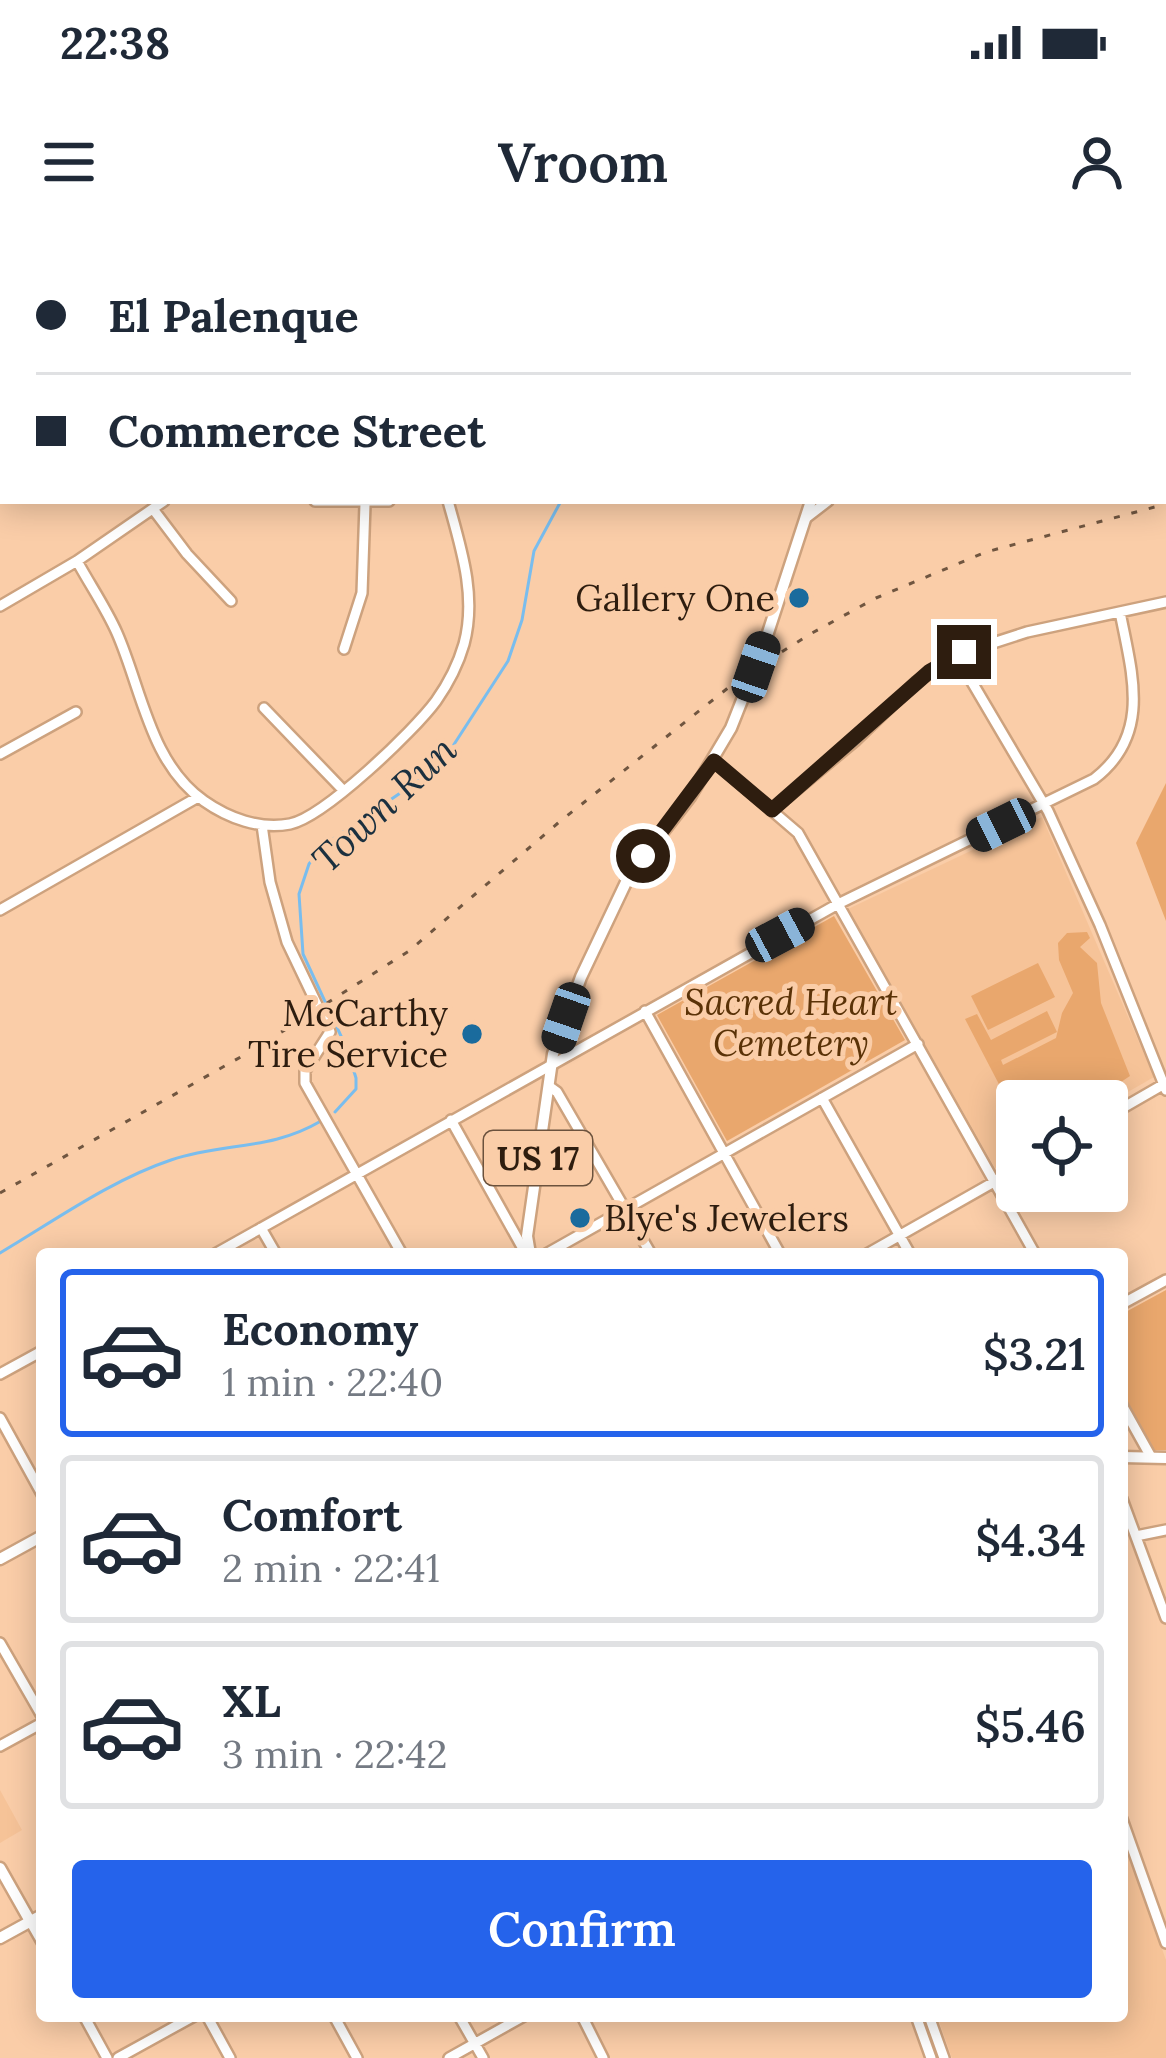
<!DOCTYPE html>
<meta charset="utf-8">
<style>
:root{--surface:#fff;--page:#f6f6f7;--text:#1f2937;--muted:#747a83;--line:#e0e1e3;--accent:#2563eb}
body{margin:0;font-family:Lora,serif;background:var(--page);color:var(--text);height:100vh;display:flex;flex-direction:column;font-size:45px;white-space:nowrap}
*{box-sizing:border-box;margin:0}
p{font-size:39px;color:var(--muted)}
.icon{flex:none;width:66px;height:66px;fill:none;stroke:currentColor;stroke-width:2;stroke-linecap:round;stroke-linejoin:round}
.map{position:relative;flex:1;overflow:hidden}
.side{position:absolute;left:36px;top:1008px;width:1092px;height:774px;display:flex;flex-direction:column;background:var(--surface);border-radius:12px;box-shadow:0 6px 30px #0003}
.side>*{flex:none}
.banner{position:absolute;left:0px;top:0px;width:1167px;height:264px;box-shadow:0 6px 30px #0003;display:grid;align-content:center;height:264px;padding:0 36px;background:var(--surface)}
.controls{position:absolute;left:996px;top:840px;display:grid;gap:24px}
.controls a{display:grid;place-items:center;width:132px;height:132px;border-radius:12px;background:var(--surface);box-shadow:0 6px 30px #0003;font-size:60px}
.end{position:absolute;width:54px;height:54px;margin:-27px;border:15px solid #2e1d0f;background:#fff;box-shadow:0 0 0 6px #fff}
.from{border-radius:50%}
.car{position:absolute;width:36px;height:72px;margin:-36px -18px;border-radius:15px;box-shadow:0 0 9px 3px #0007;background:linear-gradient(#222 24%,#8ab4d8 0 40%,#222 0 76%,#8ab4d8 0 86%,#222 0)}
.banner b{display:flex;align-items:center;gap:42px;height:114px;font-size:45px}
.banner b+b{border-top:3px solid var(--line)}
.banner i{width:30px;height:30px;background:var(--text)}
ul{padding:21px 0 0;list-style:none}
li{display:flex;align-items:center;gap:36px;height:168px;margin:0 24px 18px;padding:0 12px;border:6px solid var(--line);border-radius:12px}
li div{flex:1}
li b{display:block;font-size:45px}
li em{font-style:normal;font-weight:600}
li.current{border-color:var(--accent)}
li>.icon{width:108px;height:108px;stroke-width:1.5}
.button{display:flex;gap:24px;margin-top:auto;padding:24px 36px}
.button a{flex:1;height:138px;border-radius:12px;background:var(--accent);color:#fff;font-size:48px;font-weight:600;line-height:138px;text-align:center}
.status{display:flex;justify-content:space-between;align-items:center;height:84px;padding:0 60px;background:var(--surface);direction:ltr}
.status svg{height:33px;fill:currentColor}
header{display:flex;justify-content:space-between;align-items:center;height:156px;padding:0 36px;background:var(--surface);font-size:54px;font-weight:600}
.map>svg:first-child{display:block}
.built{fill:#f6c398}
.green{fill:#e9a76d}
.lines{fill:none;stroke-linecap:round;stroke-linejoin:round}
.stream{stroke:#79bdee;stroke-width:3}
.minor-casing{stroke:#cda27e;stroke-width:14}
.major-casing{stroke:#cda27e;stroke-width:15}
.minor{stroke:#fff;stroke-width:9}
.major{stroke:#fff;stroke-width:10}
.rail{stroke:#705640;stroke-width:3;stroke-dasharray:6 12;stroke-linecap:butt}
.route{stroke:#2e1d0f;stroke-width:15}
.poi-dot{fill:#1a6b9d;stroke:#facda8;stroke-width:4.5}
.labels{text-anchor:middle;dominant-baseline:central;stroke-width:10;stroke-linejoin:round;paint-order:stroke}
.shield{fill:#facda8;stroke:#6b523d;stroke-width:3}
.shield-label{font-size:33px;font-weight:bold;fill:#2e1d0f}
.poi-label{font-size:36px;fill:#2e1d0f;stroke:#facda8;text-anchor:end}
.park-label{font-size:36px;font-style:italic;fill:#5a3207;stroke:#facda8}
.water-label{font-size:39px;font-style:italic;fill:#1b303f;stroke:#facda8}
</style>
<div class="status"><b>22:38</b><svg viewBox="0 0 49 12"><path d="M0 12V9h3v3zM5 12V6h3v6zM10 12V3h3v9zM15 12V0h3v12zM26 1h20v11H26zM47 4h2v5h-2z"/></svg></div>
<header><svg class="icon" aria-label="menu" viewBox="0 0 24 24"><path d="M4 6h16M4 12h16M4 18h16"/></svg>Vroom<svg class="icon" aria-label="person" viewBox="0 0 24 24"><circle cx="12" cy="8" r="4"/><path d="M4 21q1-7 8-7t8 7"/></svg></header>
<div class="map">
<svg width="1166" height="1818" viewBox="0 0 1166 1818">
<rect width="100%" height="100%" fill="#facda8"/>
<!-- built -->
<path class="built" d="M1042,577l112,260 -47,27 -90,-3v54l-22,13 -147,-259z
M0,1550l22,40 -22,13z
M1122,1599l44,121v98h-214l-15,-42h185z"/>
<!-- green -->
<path class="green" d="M0,0h373l-370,3 -3,66z
M1166,543v138l-30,-78z
M834,676l71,124 -178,101 -70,-126z
M1087,692l3,6 -10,9 17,16 4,40 29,73 -38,25h-75v51l-9,1 -2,-23 9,-15 -50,-96 12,-5 14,26 56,-29 10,21 -56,28 2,5 53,-27 6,-25 11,-20 -14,-33 -1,-17 9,-10z
M1038,723l17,34 -67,33 -17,-34z
M1166,1050v160h-14l-30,-53v-83z"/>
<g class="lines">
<!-- stream -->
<path class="stream" d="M304,3l9,-3
M635,3l1,-3
M335,872l21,-23v-11l-9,-29 -44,-95 -4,-60 10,-30 14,-18 105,-72 23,-25 57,-88 14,-41 12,-69 27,-50
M0,1013c54,-32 111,-73 171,-93 54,-18 99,-9 150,-39"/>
<defs>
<path id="minor" d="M129,3v-3
M553,3v-3
M775,3l1,-3
M0,77l3,-1
M0,224l3,-1
M315,261h74
M153,269l34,45 44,47
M806,278l22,-17
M77,321c13,24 29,47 40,72 25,57 33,130 87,168 24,17 56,29 86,23 34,-7 124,-93 146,-123 12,-17 22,-36 28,-57 13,-48 -3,-96 -16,-143
M0,366l77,-45 87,-60
M344,409l18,-56 3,-89
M956,415l92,156 52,114 66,165
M264,468l79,82
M0,514l76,-42
M714,521l84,72 237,421
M772,570l84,-70 60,-58 40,-27 71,-23 139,-30
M262,585l8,57 17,60 43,90 -25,39v12l97,171
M0,670l198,-113
M645,771l135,243
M550,847l7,5 94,162
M822,858l88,156
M1107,877l59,-34
M451,880l75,134
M261,988l15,26
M215,1014l623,-350 256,-125c58,-44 38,-105 26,-167
M546,1014l372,-210
M867,1014l150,-85
M1122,1064l44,-24
M0,1134l42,-23
M1122,1165l29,52
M0,1178l42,76
M1122,1259l44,119
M1136,1296l30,-6
M0,1403l42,73
M0,1506l42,-23
M1122,1579l44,124
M30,1681l12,21
M84,1776l23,42
M207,1776l23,42
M334,1776l23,42
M459,1776l24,42
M582,1776l21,42
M916,1776l15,42
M929,1776l15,42
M118,1818l76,-42
M449,1818l75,-42"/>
<path id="major" d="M411,3l14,-3
M953,3l2,-3
M0,142l3,-1
M530,1014l-3,-18 26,-182 28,-77 48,-101 61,-79 41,-69 34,-86 46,-141
M1122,1217l44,1
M0,1319l42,-23
M0,1628l30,53
M0,1698l42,-23"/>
</defs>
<!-- minor casing -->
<use href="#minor" class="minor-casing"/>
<!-- major casing -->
<use href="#major" class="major-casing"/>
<!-- minor -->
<use href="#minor" class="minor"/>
<!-- major -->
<use href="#major" class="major"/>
<!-- rail -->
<path class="rail" d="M0,953l253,-143 156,-99 149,-128 185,-147 69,-43 64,-35 110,-46 180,-48"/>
</g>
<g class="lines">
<!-- route -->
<path class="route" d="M643,616l71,-95 58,49 158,-139 34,-19"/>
</g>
<!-- markers -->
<g class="poi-dot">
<circle cx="799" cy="358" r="12"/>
<circle cx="472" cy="794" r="12"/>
<circle cx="580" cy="978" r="12"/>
</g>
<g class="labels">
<!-- shield labels -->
<rect class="shield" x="484" y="891" width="108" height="54" rx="9"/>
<g class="shield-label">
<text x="538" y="918">US 17</text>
</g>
<!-- poi labels -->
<g class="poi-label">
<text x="775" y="358">Gallery One</text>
<text x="448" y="773">McCarthy<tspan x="448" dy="41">Tire Service</tspan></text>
<text x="604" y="978" text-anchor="start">Blye's Jewelers</text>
</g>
<!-- park labels -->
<g class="park-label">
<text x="791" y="762">Sacred Heart<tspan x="791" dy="41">Cemetery</tspan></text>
</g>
<!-- water labels -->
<g class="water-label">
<text transform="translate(384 564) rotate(-43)">Town Run</text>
</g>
</g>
</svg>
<div class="controls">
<a><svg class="icon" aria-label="locate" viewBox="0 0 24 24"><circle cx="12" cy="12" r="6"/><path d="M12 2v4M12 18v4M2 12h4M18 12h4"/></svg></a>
</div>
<i class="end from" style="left:643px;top:616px"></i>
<i class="end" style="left:964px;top:412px"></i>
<i class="car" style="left:756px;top:427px;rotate:19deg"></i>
<i class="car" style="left:1001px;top:585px;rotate:244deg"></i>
<i class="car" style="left:780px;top:695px;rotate:62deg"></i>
<i class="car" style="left:566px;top:778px;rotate:199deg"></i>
<div class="banner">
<b><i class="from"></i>El Palenque</b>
<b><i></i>Commerce Street</b>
</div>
<section class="side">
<ul>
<li class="current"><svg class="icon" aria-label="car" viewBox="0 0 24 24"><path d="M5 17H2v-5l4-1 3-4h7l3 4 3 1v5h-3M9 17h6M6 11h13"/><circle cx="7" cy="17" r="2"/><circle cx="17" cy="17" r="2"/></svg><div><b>Economy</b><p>1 min · 22:40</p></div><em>$3.21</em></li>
<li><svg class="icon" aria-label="car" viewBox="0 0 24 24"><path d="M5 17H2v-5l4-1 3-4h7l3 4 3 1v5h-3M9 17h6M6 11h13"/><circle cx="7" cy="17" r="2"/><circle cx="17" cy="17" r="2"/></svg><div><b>Comfort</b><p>2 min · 22:41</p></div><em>$4.34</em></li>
<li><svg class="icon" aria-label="car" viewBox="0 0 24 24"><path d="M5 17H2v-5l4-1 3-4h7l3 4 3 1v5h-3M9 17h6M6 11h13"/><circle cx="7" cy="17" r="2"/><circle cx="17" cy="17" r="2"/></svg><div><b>XL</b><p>3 min · 22:42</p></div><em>$5.46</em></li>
</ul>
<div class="button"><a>Confirm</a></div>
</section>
</div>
